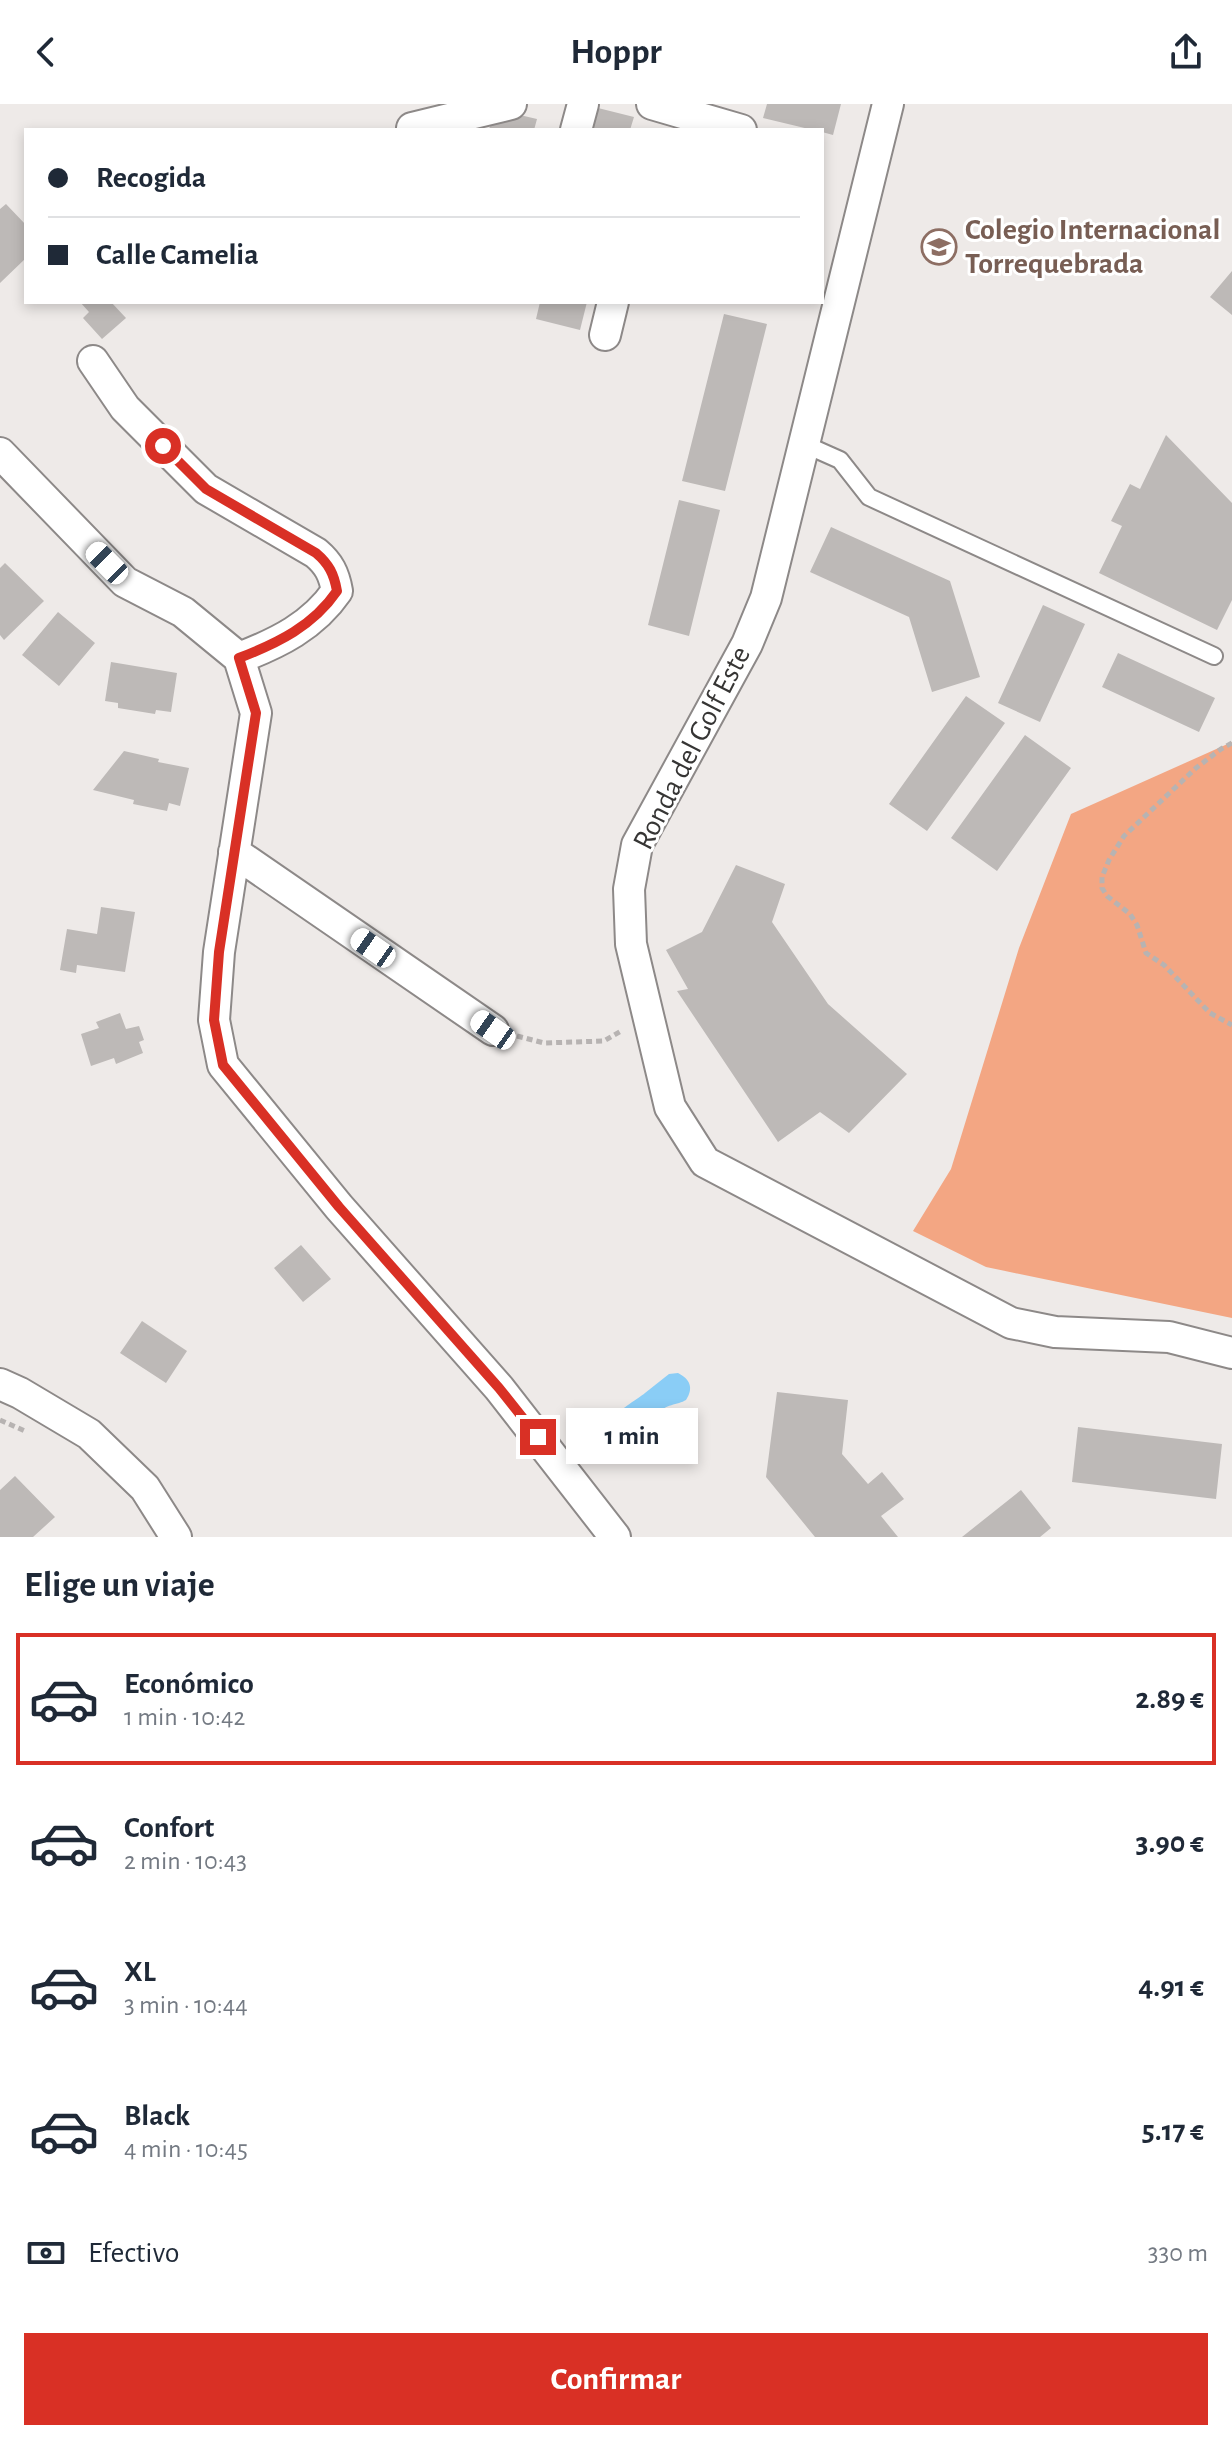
<!DOCTYPE html>
<html lang="es">
<meta charset="utf-8">
<style>
:root{--surface:#fff;--page:#f2f2f3;--text:#1f2937;--muted:#747a83;--line:#e0e1e3;--accent:#d93025}
body{margin:0;font-family:"Alegreya Sans",sans-serif;background:var(--page);color:var(--text);height:100vh;display:flex;flex-direction:column;font-size:30px;white-space:nowrap}
*{box-sizing:border-box;margin:0}
p{font-size:26px;color:var(--muted)}
.icon{flex:none;width:44px;height:44px;fill:none;stroke:currentColor;stroke-width:2;stroke-linecap:round;stroke-linejoin:round}
.map{position:relative;height:1433px;overflow:hidden}
.panel{display:flex;flex-direction:column;background:var(--surface);flex:1}
.panel>*{flex:none}
.top-card{position:absolute;left:24px;top:24px;width:800px;height:176px;border-radius:0px;box-shadow:0 4px 12px #0003;display:grid;align-content:center;height:176px;padding:0 24px;background:var(--surface)}
.end{position:absolute;width:36px;height:36px;margin:-18px;border:10px solid #d93025;background:#fff;box-shadow:0 0 0 4px #fff}
.from{border-radius:50%}
.bubble{position:absolute;height:56px;border-radius:0px;background:var(--surface);box-shadow:0 4px 12px #0003;font-size:26px;font-weight:700;line-height:56px;text-align:center}
.car{position:absolute;width:24px;height:48px;margin:-24px -12px;border-radius:10px;box-shadow:0 0 6px 2px #0007;background:linear-gradient(#fff 24%,#345 0 40%,#fff 0 76%,#345 0 86%,#fff 0)}
.top-card b{display:flex;align-items:center;gap:28px;height:76px;font-size:30px}
.top-card b+b{border-top:2px solid var(--line)}
.top-card i{width:20px;height:20px;background:var(--text)}
ul{padding:0;list-style:none}
li{display:flex;align-items:center;gap:24px;height:132px;margin:0 16px 12px;padding:0 8px;border:4px solid transparent;border-radius:0px}
li div{flex:1}
li b{display:block;font-size:30px}
li em{font-style:normal;font-weight:700}
li.on{border-color:var(--accent)}
li>.icon{width:72px;height:72px;stroke-width:1.5}
h2{padding:0 24px;font-size:36px;line-height:96px}
.pay{display:flex;align-items:center;gap:20px;height:88px;padding:0 24px;font-size:30px}
.pay p{margin-inline-start:auto}
.action{display:flex;gap:16px;margin-top:auto;padding:16px 24px}
.action a{flex:1;height:92px;border-radius:0px;background:var(--accent);color:#fff;font-size:32px;font-weight:700;line-height:92px;text-align:center}
header{display:flex;justify-content:space-between;align-items:center;height:104px;padding:0 24px;background:var(--surface);font-size:36px;font-weight:700}
.map>svg:first-child{display:block}
.green{fill:#f3a683}
.water{fill:#8acdf6}
.building{fill:#bdb9b7}
.lines{fill:none;stroke-linecap:round;stroke-linejoin:round}
.lane-casing{stroke:#8d8988;stroke-width:20}
.street-casing{stroke:#8d8988;stroke-width:34}
.path{stroke:#b7b3b2;stroke-width:5;stroke-dasharray:6 4;stroke-linecap:butt}
.lane{stroke:#fff;stroke-width:16}
.street{stroke:#fff;stroke-width:30}
.route{stroke:#d93025;stroke-width:10}
.labels{text-anchor:middle;dominant-baseline:central;stroke-width:6;stroke-linejoin:round;paint-order:stroke}
.education-label{font-size:30px;font-weight:bold;fill:#785e54;stroke:#fff;text-anchor:start}
.street-label{font-size:30px;fill:#363534;stroke:#fff}
</style>
<header><svg class="icon" aria-label="back" viewBox="0 0 24 24"><path d="M15 5l-7 7 7 7"/></svg>Hoppr<svg class="icon" aria-label="share" viewBox="0 0 24 24"><path d="M12 15V3M7 8l5-5 5 5M5 13v7h14v-7"/></svg></header>
<div class="map">
<svg width="1232" height="1433" viewBox="0 0 1232 1433">
<rect width="100%" height="100%" fill="#eeeae8"/>
<!-- green -->
<path class="green" d="M1232,638v576l-246,-51 -73,-36 38,-62 68,-221 52,-134z"/>
<!-- water -->
<path class="water" d="M678,1269c12,6 16,15 8,27 -8,5 -22,4 -27,14 -6,12 6,29 -17,36 -7,2 -18,0 -23,-6 -25,-23 11,-39 26,-51 8,-6 16,-13 24,-19z"/>
<!-- building -->
<path class="building" d="M767,0h74l-8,31 -11,-3v-2h-9l-50,-12z
M590,2l44,11 -4,13h-46z
M494,5l43,10 -3,11h-45z
M6,100l20,21v33l-26,25v-74z
M1232,167v44l-22,-18z
M80,198h31l15,16 -24,21 -19,-21 6,-6z
M540,198h47l-7,28 -44,-11z
M724,210l43,10 -42,167 -43,-10z
M1166,331l66,68v97l-15,30 -118,-57 23,-47 -11,-5 19,-37 10,5z
M679,396l41,10 -31,126 -41,-11z
M831,423l119,54 30,96 -48,15 -23,-75 -99,-45z
M5,459l39,38 -40,39 -4,-5v-67z
M1043,501l42,19 -45,98 -42,-19z
M58,508l37,31 -36,43 -37,-31z
M1118,549l97,45 -16,34 -97,-45z
M111,558l66,11 -6,39 -15,-2 -1,4 -37,-6v-5l-13,-2z
M966,592l39,27 -78,108 -38,-27z
M1025,631l46,33 -74,103 -46,-33z
M124,647l35,8 -1,3 31,6 -9,38 -11,-3 -2,8 -34,-7 1,-4 -41,-10z
M736,761l49,19 -13,38 56,82 79,70 -58,59 -29,-21 -42,30 -101,-151 11,-2 -22,-39 36,-18z
M101,803l34,5 -10,60 -48,-7 -1,8 -16,-3 7,-41 30,5z
M120,909l6,16 13,-3 5,14 -5,2 4,11 -27,11 -2,-6 -23,8 -10,-32 18,-6 -3,-6z
M301,1141l30,34 -28,23 -29,-34z
M142,1217l45,30 -21,32 -46,-30z
M777,1288l71,8 -6,54 26,30 14,-12 22,27 -23,17 17,21h-83l-49,-60z
M1078,1323l144,17 -6,55 -144,-17z
M15,1372l40,41 -22,20h-33v-47z
M1021,1386l30,38 -11,9h-78z"/>
<g class="lines">
<defs>
<path id="lane" d="M804,340l36,16 29,37 345,159"/>
<path id="street" d="M652,0l89,26
M888,0l-122,494 -19,46 -110,201 -8,44 2,55 39,163 35,55 306,161 44,9 114,5 63,16
M412,24l99,-24
M576,26l7,-26
M605,231l8,-33
M93,257l32,47 81,81 110,64c13,11 18,21 21,38 -24,35 -59,52 -98,67
M0,349l125,129 58,30 56,46 17,55 -37,239 -5,68 9,45 116,142 160,181 116,149
M234,748l259,178
M0,1280l20,9 69,41 56,54 31,49"/>
</defs>
<!-- lane casing -->
<use href="#lane" class="lane-casing"/>
<!-- street casing -->
<use href="#street" class="street-casing"/>
<!-- path -->
<path class="path" d="M1232,639l-11,6 -25,19 -72,68 -15,24 -7,17v11l5,8 23,18 7,11 9,28 18,12 46,48 22,12
M517,932l27,7 60,-2 19,-11
M0,1316l25,11"/>
<!-- lane -->
<use href="#lane" class="lane"/>
<!-- street -->
<use href="#street" class="street"/>
</g>
<g class="lines">
<!-- route -->
<path class="route" d="M163,342l43,43 110,64c13,11 18,21 21,38 -24,35 -59,52 -98,67l17,55 -37,239 -5,68 9,45 116,142 160,181 39,49"/>
</g>
<!-- icons -->
<defs>
<symbol id="school-ring" viewBox="-11 -11 22 22"><circle r="9.5" fill="#fff" stroke="#8d6e63" stroke-width="1.5"/><path d="M0-5L7-2L0 1L-7-2ZM-4 1L0 2.5L4 1V4Q0 6-4 4Z" fill="#8d6e63"/></symbol>
</defs>
<g fill-rule="evenodd">
<use href="#school-ring" x="919" y="123" width="40" height="40"/>
</g>
<g class="labels">
<!-- education labels -->
<g class="education-label">
<text x="965" y="126">Colegio Internacional<tspan x="965" dy="34">Torrequebrada</tspan></text>
</g>
<!-- street labels -->
<g class="street-label">
<text transform="translate(692 644) rotate(-63)">Ronda del Golf Este</text>
</g>
</g>
</svg>
<i class="end from" style="left:163px;top:342px"></i>
<i class="end" style="left:538px;top:1333px"></i>
<div class="bubble" style="left:566px;top:1304px;width:132px">1 min</div>
<i class="car" style="left:107px;top:459px;rotate:315deg"></i>
<i class="car" style="left:373px;top:844px;rotate:305deg"></i>
<i class="car" style="left:493px;top:926px;rotate:305deg"></i>
<div class="top-card">
<b><i class="from"></i>Recogida</b>
<b><i></i>Calle Camelia</b>
</div>
</div>
<section class="panel">
<h2>Elige un viaje</h2>
<ul>
<li class="on"><svg class="icon" aria-label="car" viewBox="0 0 24 24"><path d="M5 17H2v-5l4-1 3-4h7l3 4 3 1v5h-3M9 17h6M6 11h13"/><circle cx="7" cy="17" r="2"/><circle cx="17" cy="17" r="2"/></svg><div><b>Económico</b><p>1 min · 10:42</p></div><em>2.89 €</em></li>
<li><svg class="icon" aria-label="car" viewBox="0 0 24 24"><path d="M5 17H2v-5l4-1 3-4h7l3 4 3 1v5h-3M9 17h6M6 11h13"/><circle cx="7" cy="17" r="2"/><circle cx="17" cy="17" r="2"/></svg><div><b>Confort</b><p>2 min · 10:43</p></div><em>3.90 €</em></li>
<li><svg class="icon" aria-label="car" viewBox="0 0 24 24"><path d="M5 17H2v-5l4-1 3-4h7l3 4 3 1v5h-3M9 17h6M6 11h13"/><circle cx="7" cy="17" r="2"/><circle cx="17" cy="17" r="2"/></svg><div><b>XL</b><p>3 min · 10:44</p></div><em>4.91 €</em></li>
<li><svg class="icon" aria-label="car" viewBox="0 0 24 24"><path d="M5 17H2v-5l4-1 3-4h7l3 4 3 1v5h-3M9 17h6M6 11h13"/><circle cx="7" cy="17" r="2"/><circle cx="17" cy="17" r="2"/></svg><div><b>Black</b><p>4 min · 10:45</p></div><em>5.17 €</em></li>
</ul>
<div class="pay"><svg class="icon" aria-label="cash" viewBox="0 0 24 24"><path d="M3 7h18v10H3z"/><circle cx="12" cy="12" r="2"/></svg>Efectivo<p>330 m</p></div>
<div class="action"><a>Confirmar</a></div>
</section>
